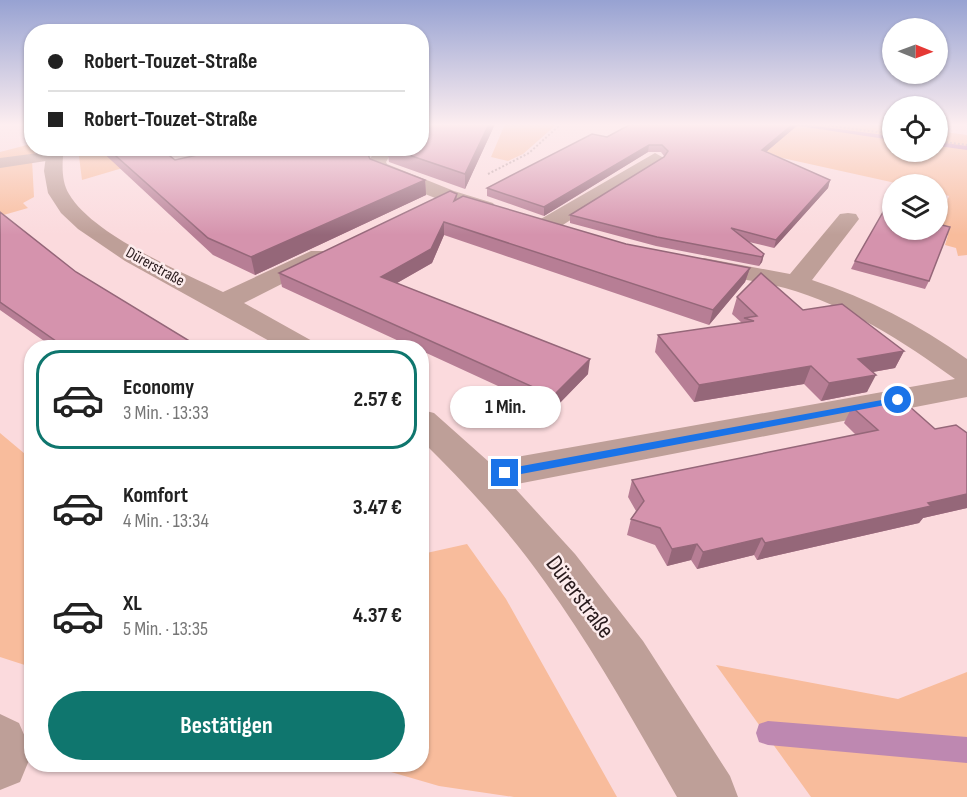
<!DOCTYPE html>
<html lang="de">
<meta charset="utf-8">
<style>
:root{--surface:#fff;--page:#f2f2f2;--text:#222;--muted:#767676;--line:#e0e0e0;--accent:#0f766e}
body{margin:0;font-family:"Sofia Sans Condensed",sans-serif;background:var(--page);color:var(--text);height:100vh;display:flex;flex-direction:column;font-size:22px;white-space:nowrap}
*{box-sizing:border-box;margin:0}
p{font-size:20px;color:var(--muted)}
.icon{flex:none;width:33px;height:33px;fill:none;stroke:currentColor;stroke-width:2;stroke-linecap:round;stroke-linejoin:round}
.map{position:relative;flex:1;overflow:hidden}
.panel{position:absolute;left:24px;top:340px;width:405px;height:432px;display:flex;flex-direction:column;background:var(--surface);border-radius:24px;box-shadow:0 2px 4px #0004}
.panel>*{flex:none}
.guide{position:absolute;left:24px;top:24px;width:405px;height:132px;border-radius:24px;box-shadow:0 2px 4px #0004;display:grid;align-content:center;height:132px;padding:0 24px;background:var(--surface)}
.needle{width:39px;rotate:91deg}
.tools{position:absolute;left:882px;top:18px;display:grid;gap:12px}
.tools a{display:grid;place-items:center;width:66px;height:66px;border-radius:50%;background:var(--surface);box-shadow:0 2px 4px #0004;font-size:30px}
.end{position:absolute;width:27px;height:27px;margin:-14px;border:8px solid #1a73e8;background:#fff;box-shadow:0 0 0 3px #fff}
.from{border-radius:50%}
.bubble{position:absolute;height:42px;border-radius:21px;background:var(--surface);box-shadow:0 2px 4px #0004;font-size:20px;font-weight:700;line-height:42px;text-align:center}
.guide b{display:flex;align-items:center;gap:21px;height:57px;font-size:22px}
.guide b+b{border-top:2px solid var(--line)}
.guide i{width:15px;height:15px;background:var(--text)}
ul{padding:10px 0 0;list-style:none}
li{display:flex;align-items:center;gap:18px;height:99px;margin:0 12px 9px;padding:0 12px;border:3px solid transparent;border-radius:24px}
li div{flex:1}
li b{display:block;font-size:22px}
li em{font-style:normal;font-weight:700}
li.current{border-color:var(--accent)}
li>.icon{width:54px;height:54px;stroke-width:1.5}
.action{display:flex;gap:12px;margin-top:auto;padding:12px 24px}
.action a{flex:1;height:69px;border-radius:36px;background:var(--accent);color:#fff;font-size:24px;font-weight:700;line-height:69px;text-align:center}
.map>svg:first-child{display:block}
.green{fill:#f8bc9c}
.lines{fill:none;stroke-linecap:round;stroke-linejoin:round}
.stream{fill:#be88b1;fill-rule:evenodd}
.path{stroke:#bca1a3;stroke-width:2;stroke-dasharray:2 2;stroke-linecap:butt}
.service{fill:#be9f98;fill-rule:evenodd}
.minor{fill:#be9f98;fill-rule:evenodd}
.wall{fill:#b77e95}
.shaded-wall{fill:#956779}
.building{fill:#d593ad;stroke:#956779;stroke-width:1.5}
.route{fill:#1a73e8}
.labels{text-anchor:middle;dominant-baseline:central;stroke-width:5;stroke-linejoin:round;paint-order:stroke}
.far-street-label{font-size:16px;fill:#291b1d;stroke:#fdeced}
.near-street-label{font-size:24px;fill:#291b1d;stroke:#fdeced}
</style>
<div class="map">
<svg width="967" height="797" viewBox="0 0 967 797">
<rect width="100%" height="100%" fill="#fbdadd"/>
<!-- green -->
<path class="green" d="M505,124h52l-34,30 -15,7 -17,-4z
M629,124h239l24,2v26h46v-21l29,4v120l-9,1 -2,-8 -11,-3 3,-10 -13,-3 14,-36 -11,-3v-9h-38z
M31,144l1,4 4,1 -4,11 2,37 -11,6 5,5 -28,8v-64z
M78,148l109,1 -105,31z
M0,433l31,26v208l-31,-10z
M467,544l39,55 111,198h-103l-75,-11 -72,-21h55v-211z
M716,665l182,34 69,-27v125h-156z"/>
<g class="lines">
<!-- stream -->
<path class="stream" d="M786,124h15l91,12v4z
M938,142l29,4v4l-29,-4z
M768,721l199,16v26l-199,-18 -9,-3 -3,-9 3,-9z"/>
<!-- path -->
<path class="path" d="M816,124l76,10
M938,141l29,4
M488,174l41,-21 32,-29"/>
<!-- service -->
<path class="service" d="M54,151l5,2 3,3 -3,3 -59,9v-10z"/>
<!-- minor -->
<path class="minor" d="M47,148h17c-2,15 -3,33 5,46 24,41 111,77 154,98l88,-41h16l4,5 -4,5 -83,42 70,39 4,6h-36l-157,-87 -47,-32 -17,-16 -13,-20 -4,-22z
M377,148h17l-8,14 1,2 67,27 39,12 3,4 -3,4c-23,6 -95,-29 -119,-39l-6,-10z
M655,153l9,5 -3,4 -106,68h-16l-3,-5 3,-5z
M848,213l8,1 3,5 -47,61c56,18 107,45 155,79v38l-455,88 63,69 68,87 87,135 8,21h-61c-42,-73 -83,-147 -132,-215 -36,-51 -79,-98 -123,-141v-31l12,3 55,49 466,-83c-52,-38 -107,-73 -170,-91 -29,-8 -60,-10 -90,-18l-3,-5 3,-5 9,-2 86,16 50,-60z
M0,714l19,9 13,30 -12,29 -20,8z"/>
</g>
<!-- wall -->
<path class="wall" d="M422,124h73l-30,65 -76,-27 -2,-14z
M631,124h168l-33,28 64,28 -2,8 -54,60 -25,-6 15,12 -2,8 -3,4 -103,-20 -86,-23v-8l94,-58v-1l-3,-4h-13l-104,64 -57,-20v-8l120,-51z
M98,148h62l15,12 194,-4 1,3 55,21 1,15 -171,80 -42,-20z
M457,194v5l169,45 124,24 -5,14 -36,43 -265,-90 -12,28 -35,20 191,91 -36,37 -130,-60v-3h-8l-132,-61 -3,-14z
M0,212l76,60 125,76h-147l-54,-38z
M855,261l74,20 -4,8 -74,-20z
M737,297l66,13 101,41 -9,17 -22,4 -6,20 -46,9 -17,-17 -110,18 -39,-50 3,-17 84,-12 -10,-9z
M852,407l83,22 32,4v75l-44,10 -4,5 -162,37 -3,-5 -57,14 -6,-9 -24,6 -12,-21 -28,-10 4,-16 5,-8 -8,-14 4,-17 224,-45 -12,-12z"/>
<!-- shaded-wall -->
<path class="shaded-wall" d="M489,124h6l-30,65v-15z
M793,124h6l-39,33 2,-7z
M649,145l-1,7 -104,64v-9z
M365,148h10l-9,13z
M425,180l1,15 -171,80 -4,-18z
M830,180l-2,8 -54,60 2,-8z
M444,222v13l-12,28 -49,28 -2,-14z
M764,254l-2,8 -3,4 3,-9z
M750,268l-5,14 -36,43 4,-15z
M904,351l-9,17 -45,8 8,-17z
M590,359l-2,15 -36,37 1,-15z
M811,366l-7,18 -110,18 5,-17z
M876,375l-9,17 -46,9 8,-18z
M967,494v14l-44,10 -4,5 -162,37 8,-17 163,-40z
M762,538l-8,17 -57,14 6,-17z
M697,544l-6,16 -24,6 5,-17z"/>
<!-- building -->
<path class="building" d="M422,124h67l-24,50 -77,-26h34z
M631,124h162l-31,26 68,30 -54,60 -45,-12 33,26 -2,3 -105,-20 -87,-22 94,-58 4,-6 -6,-6h-13l-105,62 -57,-19 105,-54 15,3z
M107,148h53l15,12 54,-12h136l5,11 55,21 -174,77 -43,-19z
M450,191l7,3 -3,7 9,-5 163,48 124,24 -37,42 -269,-88 -13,27 -50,28 209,82 -37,37 -274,-123z
M0,212l76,60 125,76h-135l-66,-46z
M883,212l9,2v16h46v-6l12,3 -21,54 -74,-20z
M761,273l42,37 39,-6 62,47 -46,8 18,16 -47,8 -18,-17 -112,19 -41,-50 96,-14 -10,-3 13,-2 -20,-19z
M900,398l35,31 21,-4 11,8v61l-39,9 3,3 -166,37 -3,-5 -59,14 -6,-8 -25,5 -12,-21 -29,-9 13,-18 -12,-21 246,-50 -26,-23z"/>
<!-- sky -->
<linearGradient id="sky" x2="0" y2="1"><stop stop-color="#97a2d2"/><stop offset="0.53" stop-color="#fdeef0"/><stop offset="1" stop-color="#fdeef0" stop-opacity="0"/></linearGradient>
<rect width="967" height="235" fill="url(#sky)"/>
<!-- route -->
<path class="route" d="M898,397l3,1v4l-396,75 -5,-4 5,-4z"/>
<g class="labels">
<!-- far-street labels -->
<g class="far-street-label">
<text transform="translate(155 267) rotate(29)">Dürerstraße</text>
</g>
<!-- near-street labels -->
<g class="near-street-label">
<text transform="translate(580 597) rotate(53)">Dürerstraße</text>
</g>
</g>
</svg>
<div class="tools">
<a><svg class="needle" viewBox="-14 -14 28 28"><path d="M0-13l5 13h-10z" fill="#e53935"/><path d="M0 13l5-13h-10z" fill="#767676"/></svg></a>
<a><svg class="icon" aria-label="locate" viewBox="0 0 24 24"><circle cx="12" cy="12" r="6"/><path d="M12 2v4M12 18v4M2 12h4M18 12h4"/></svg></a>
<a><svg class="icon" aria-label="layers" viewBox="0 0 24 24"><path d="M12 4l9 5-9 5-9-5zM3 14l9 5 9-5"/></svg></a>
</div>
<i class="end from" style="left:898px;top:400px"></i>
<i class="end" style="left:505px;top:473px"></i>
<div class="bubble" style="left:450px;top:386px;width:111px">1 Min.</div>
<div class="guide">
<b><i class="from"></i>Robert-Touzet-Straße</b>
<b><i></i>Robert-Touzet-Straße</b>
</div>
<section class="panel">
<ul>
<li class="current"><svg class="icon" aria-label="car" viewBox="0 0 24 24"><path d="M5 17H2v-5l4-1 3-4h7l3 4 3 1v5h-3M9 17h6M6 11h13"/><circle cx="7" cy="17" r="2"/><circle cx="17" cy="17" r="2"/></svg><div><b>Economy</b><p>3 Min. · 13:33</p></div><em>2.57 €</em></li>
<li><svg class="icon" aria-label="car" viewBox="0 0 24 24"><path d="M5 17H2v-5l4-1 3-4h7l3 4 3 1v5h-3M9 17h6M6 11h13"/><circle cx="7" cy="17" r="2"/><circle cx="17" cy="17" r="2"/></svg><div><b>Komfort</b><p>4 Min. · 13:34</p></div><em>3.47 €</em></li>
<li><svg class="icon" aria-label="car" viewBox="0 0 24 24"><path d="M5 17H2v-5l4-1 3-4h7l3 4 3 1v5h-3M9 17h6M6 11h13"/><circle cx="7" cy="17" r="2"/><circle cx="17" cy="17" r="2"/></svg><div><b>XL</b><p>5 Min. · 13:35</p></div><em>4.37 €</em></li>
</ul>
<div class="action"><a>Bestätigen</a></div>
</section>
</div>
